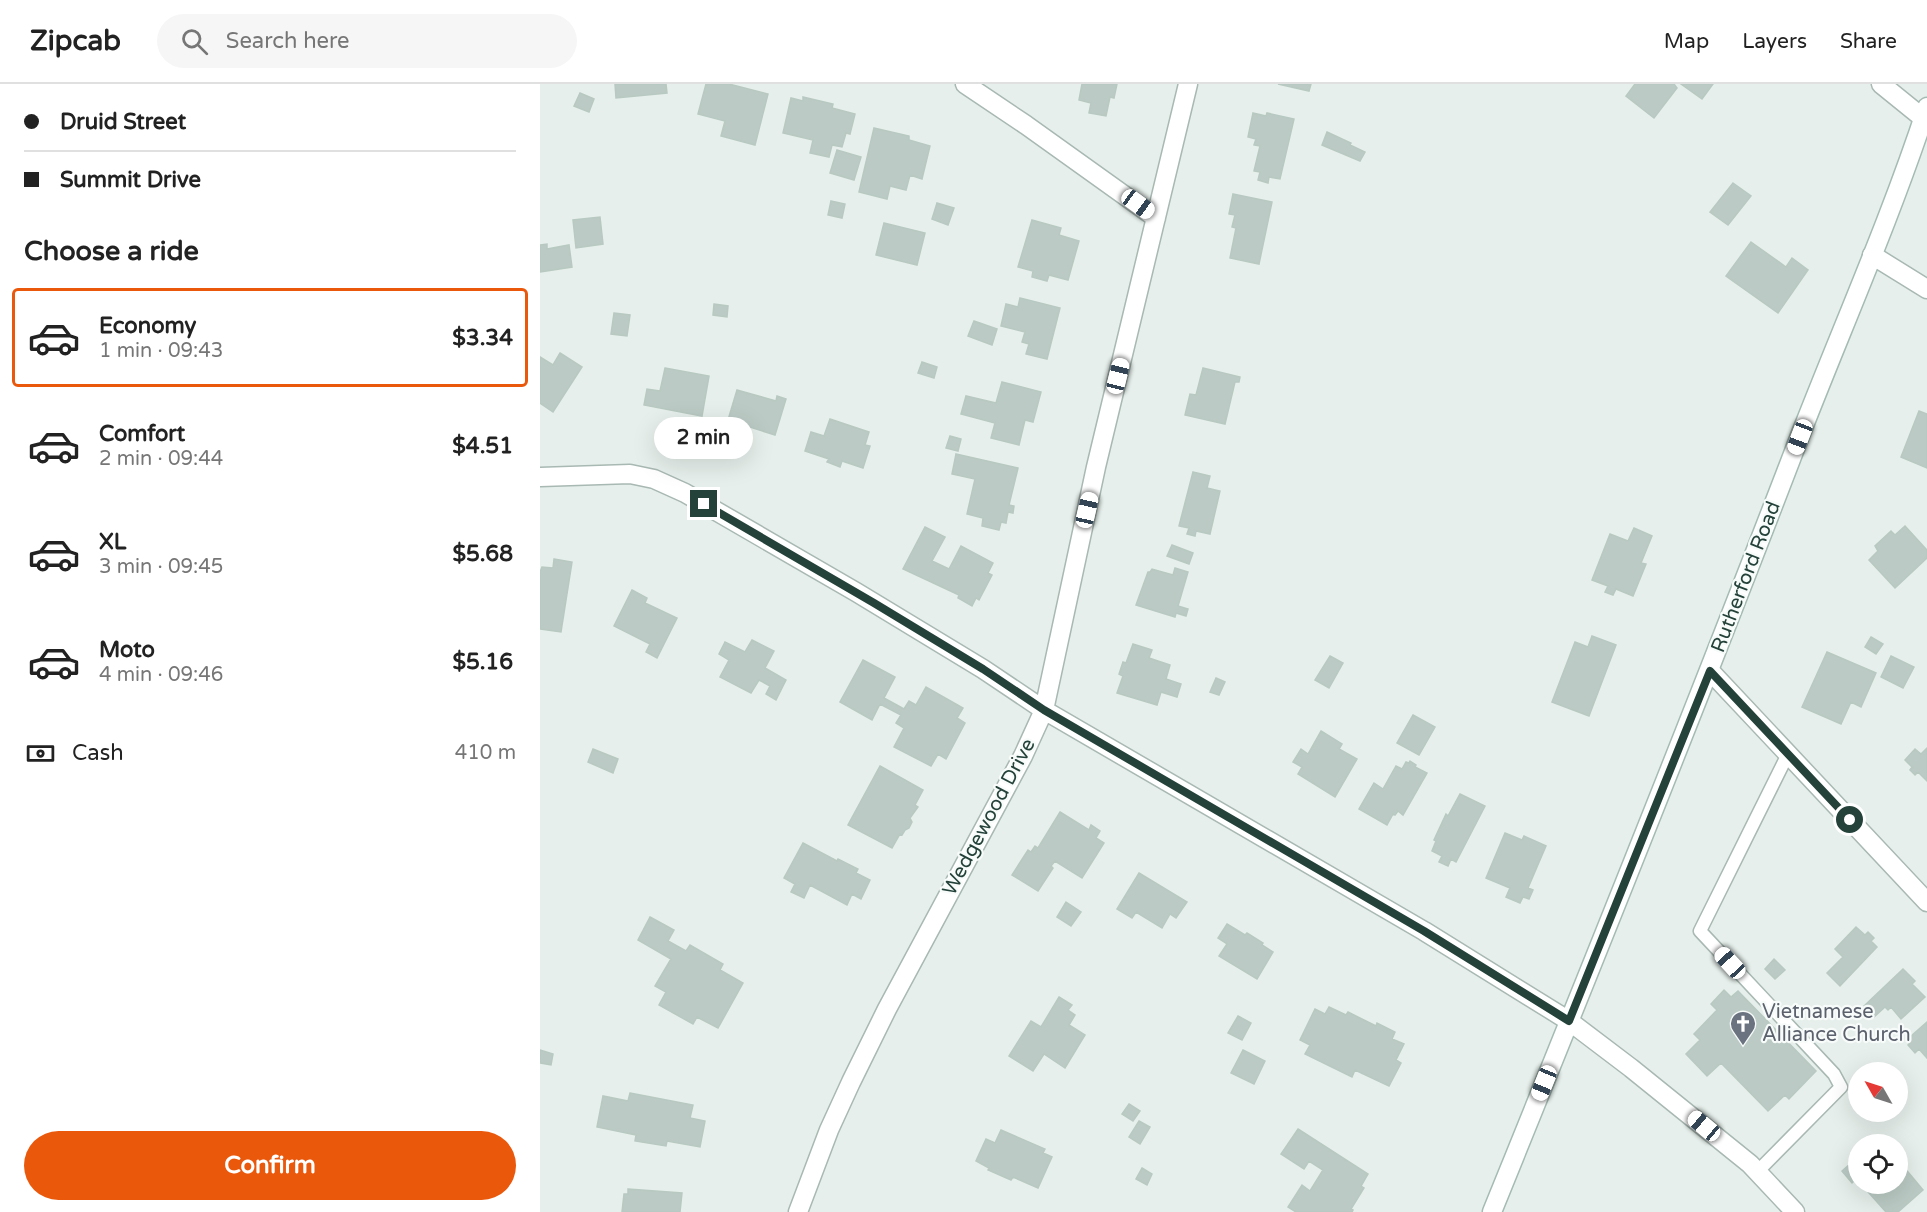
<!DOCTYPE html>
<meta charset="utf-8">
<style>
:root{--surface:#fff;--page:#f6f6f6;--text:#222;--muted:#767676;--line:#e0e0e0;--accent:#ea580c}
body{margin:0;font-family:"Varela Round",sans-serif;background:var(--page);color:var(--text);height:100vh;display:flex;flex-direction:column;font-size:22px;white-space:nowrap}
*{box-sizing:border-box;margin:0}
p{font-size:20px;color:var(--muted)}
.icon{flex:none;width:33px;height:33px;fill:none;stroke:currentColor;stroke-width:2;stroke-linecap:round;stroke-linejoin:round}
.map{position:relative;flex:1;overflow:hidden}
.side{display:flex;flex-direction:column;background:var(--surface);width:540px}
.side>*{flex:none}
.hud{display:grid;align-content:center;height:132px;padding:0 24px;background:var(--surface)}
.needle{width:39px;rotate:309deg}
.fabs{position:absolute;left:1308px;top:978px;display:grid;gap:12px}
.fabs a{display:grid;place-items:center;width:60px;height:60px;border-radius:50%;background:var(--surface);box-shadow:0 6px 24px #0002;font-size:30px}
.end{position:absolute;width:27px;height:27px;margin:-14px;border:8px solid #24423a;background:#fff;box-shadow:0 0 0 3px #fff}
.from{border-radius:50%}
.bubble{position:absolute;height:42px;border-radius:21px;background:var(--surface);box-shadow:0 6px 24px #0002;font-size:20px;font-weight:700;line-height:42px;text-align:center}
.car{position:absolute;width:18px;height:36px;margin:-18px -9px;border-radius:8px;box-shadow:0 0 4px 2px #0007;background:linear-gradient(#fff 24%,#345 0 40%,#fff 0 76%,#345 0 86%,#fff 0)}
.hud b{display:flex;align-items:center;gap:21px;height:57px;font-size:22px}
.hud b+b{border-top:2px solid var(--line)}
.hud i{width:15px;height:15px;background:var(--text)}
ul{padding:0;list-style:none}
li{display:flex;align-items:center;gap:18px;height:99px;margin:0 12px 9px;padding:0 12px;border:3px solid transparent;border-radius:6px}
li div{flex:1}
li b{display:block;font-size:22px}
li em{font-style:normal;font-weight:700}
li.on{border-color:var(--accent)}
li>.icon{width:54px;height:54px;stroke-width:1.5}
h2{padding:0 24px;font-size:27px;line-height:72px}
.pay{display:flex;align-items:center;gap:15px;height:66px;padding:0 24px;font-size:22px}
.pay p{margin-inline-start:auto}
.cta{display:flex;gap:12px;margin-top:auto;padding:12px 24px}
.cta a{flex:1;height:69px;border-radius:36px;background:var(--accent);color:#fff;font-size:24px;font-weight:700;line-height:69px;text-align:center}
header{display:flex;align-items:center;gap:36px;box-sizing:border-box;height:84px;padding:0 30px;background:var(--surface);border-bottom:2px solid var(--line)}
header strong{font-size:28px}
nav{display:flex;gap:33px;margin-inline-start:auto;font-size:21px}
.search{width:420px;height:54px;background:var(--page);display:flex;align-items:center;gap:15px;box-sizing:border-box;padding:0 21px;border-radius:33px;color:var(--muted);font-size:22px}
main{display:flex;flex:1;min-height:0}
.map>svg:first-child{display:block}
.building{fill:#bbcac4;stroke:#b8c9c2;stroke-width:1.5}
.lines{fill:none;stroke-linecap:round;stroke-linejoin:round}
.lane-casing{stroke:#a8b8b2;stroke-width:15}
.street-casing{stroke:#a8b8b2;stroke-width:21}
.secondary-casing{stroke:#a4bbb3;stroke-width:21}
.lane{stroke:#fff;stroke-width:12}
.street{stroke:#fff;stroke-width:18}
.secondary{stroke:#fff;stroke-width:18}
.route{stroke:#24423a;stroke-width:8}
.labels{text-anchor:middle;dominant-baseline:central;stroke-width:4.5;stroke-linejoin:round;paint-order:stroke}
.street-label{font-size:20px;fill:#24423a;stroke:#f7fbf9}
.worship-label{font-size:20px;fill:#5b616d;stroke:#f7fbf9;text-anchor:start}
</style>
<header>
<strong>Zipcab</strong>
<div class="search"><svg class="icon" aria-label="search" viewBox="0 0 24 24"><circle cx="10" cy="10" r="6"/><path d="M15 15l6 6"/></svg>Search here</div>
<nav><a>Map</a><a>Layers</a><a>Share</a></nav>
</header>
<main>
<section class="side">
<div class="hud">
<b><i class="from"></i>Druid Street</b>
<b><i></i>Summit Drive</b>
</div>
<h2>Choose a ride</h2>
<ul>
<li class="on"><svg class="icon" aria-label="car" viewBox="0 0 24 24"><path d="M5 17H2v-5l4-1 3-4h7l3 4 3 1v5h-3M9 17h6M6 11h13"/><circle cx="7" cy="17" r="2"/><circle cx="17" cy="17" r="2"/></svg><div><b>Economy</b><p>1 min · 09:43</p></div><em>$3.34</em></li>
<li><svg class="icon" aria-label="car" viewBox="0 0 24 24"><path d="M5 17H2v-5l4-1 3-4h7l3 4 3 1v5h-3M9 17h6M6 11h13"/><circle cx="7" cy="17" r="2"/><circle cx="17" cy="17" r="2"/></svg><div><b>Comfort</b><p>2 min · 09:44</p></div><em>$4.51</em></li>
<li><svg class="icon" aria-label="car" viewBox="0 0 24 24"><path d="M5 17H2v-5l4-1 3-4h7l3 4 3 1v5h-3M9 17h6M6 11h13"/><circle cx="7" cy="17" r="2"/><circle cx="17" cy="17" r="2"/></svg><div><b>XL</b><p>3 min · 09:45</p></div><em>$5.68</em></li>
<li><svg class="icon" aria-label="car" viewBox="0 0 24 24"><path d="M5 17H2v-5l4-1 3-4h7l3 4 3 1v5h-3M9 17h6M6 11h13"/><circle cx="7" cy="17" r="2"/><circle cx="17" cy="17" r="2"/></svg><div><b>Moto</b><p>4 min · 09:46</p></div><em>$5.16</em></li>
</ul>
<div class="pay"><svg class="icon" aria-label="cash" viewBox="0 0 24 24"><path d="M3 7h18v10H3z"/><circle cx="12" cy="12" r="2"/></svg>Cash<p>410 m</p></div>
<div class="cta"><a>Confirm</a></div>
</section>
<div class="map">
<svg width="1387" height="1128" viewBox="0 0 1387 1128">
<rect width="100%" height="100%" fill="#e6efeb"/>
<!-- building -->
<path class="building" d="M75,0h51l1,9 -51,5z
M166,0h23l39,10 -13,51 -34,-9 4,-15 -27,-7z
M542,0h35l-3,14 -4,-1 -4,19 -17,-3 2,-10 -12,-3z
M738,0h33l-2,7z
M1095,0h39l3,4 -23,30 -28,-22z
M1141,0h32l-11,15z
M40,9l14,6 -5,13 -15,-6z
M263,13l30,7 -1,4 23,6 -5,20 -4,-1 -4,14 -10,-2 -3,12 -19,-4 3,-13 -30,-7 8,-35 12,3z
M713,29l13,3 1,-3 27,6 -14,60 -11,-2 -1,6 -10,-3 2,-8 -6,-1 6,-25 -6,-1 2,-6 -8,-2z
M334,44l35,8v4l21,6 -8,33 -12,-4 -4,15 -16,-4 -3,13 -28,-7z
M787,48l24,11 -1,2 15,7 -5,9 -38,-16z
M297,66l24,7 -7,23 -24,-7z
M1193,99l18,13 -23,29 -18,-13z
M693,110l39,8 -13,62 -29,-6 6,-30 -4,-1 3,-12 -6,-1z
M291,117l14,3 -3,14 -14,-3z
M397,119l17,5 -6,17 -16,-6z
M60,133l3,27 -27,4 -3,-28z
M492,136l29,8 -2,7 20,6 -11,39 -19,-5 -2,6 -15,-4 1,-6 -15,-4z
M344,139l41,10 -8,32 -41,-10z
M1211,158l35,25 6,-9 16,12 -30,43 -52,-37z
M7,160v5l22,-4 3,22 -32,5v-27z
M480,214l40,10 -13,51 -21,-5 3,-10 -7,-2 3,-10 -24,-6 5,-22 12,3z
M174,220l14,2 -1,11 -14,-2z
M74,229l16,2 -3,21 -16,-2z
M434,237l23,8 -5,16 -24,-9z
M20,269l22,14 -29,45 -13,-9v-46l13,8z
M382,278l15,5 -3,11 -16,-5z
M125,284l44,8 -7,40 -58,-11 3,-16 13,2z
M663,284l37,9 -1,5h-4l-10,42 -40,-9 5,-21 6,1z
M462,298l39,10 -8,30 -8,-2 -6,25 -28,-7 4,-15 -34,-9 5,-18 30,7z
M197,306l39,11 1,-5 9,3 -11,36 -47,-15z
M1379,327l8,3v54l-26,-11z
M290,335l39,13 -4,13 5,1 -7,22 -21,-7 -2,6 -13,-5 2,-3 -24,-8 6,-19 13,4z
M410,352l11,3 -3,12 -12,-3z
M416,370l62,14 -9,37 5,1 -1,7 -5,-1 -2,11 -5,-1 -2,8 -17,-4 1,-8 -16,-4 8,-35 -23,-5z
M653,388l17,4 -3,12 13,3 -10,43 -14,-3 -1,5 -8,-2 2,-6 -10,-2z
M1365,442l22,24v8l-32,30 -26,-28 9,-9 -3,-5 16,-15 4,4z
M385,443l20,10 -13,24 17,8 12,-23 32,17 -5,10 4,2 -13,25 -3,-2 -4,8 -14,-8 1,-3 -56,-26z
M1094,444l18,8 -11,27 5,1 -13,32 -17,-7 -3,6 -8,-3 3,-6 -16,-6 18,-46 18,7z
M632,461l21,8 -4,11 -22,-8z
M14,475l18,3 -11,70 -21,-3v-57l2,-5 11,1z
M635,484l13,4 -10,34 10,3 -2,7 -10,-3 -1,4 -39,-12 12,-33h2l2,-3 21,6z
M92,506l15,8 -2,5 32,15 -20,40 -11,-6 4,-8 -36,-18z
M1052,552l24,9 -27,71 -37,-14 23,-60 13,5z
M1331,553l12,7 -7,10 -11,-7z
M212,556l22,11 -9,17 21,12 -10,20 -10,-6 4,-8 -11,-6 -8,13 -31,-16 9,-17 -10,-6 6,-12 20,10z
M593,560l19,6 -3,8 21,7 -4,14 15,5 -4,13 -16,-5 -4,13 -40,-12 6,-17 -4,-2 4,-12 3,1z
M1287,568l49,21 -15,34 -10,-5 -10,22 -39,-17z
M790,572l13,7 -14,25 -14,-8z
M1351,572l23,11 -11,21 -22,-11z
M323,576l32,17 -11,21 20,11 5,-8 7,4 10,-18 37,21 -6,10 8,5 -19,36 -8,-5 -7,12 -37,-19 10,-19 -8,-5 5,-8 -21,-11 -8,16 -32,-18z
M676,594l9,4 -6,13 -9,-3z
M873,631l22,12 -16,28 -22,-12z
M781,647l21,13 -3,5 18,10 -22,38 -37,-23 4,-7 -9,-5 8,-13 7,5z
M1387,664v33l-9,-9 -3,3 -5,-5 2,-3 -7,-7 10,-11 6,5z
M53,665l25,10 -5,14 -25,-11z
M870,677l6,4 -1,2 12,6 -24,42 -5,-4 -3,4 -2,-1 -6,11 -28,-16 15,-26 9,6 13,-23 6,3 4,-7 3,1z
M340,682l43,24 -8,15 3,2 -8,11 2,4 -3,6 -4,2 -3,5 -2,-1 -8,14 -44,-23z
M920,710l25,12 -29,56 -5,-3 -3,7 -9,-4 3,-6 -10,-5 4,-10 -2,-1 12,-26 2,2z
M520,728l29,18 2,-5 9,6 -4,7 8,5 -22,35 -27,-17 -4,5 2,2 -15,23 -26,-16 16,-25 3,2 4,-6 3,2z
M965,749l17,7 2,-4 22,10 -18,42 5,2 -4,9 -6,-2 -3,6 -14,-6 4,-9 -24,-10z
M263,759l34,18 1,-2 20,10 -2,4 14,7 -9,19 -9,-5 -5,11 -37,-20 -6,13 -13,-6 4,-8 -11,-6z
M599,789l48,29 -11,16 -6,-4 -8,14 -26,-16 -4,6 -15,-9z
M526,818l15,10 -10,14 -14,-9z
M110,833l24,13 -6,11 18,10 4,-6 33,19 -3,6 23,13 -25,45 -21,-11 -4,7 -34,-19 7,-13 -11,-6 16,-27 -33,-19z
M687,840l18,11 2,-2 16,10 -1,2 11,7 -16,27 -38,-23 8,-12 -9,-6z
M1316,843l9,8 3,-3 6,6 -3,3 6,6 -37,39 -13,-13 16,-16 -8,-8z
M1234,875l11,11 -10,9 -10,-10z
M1363,885l12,12 -3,3 13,13 -24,22 -10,-12 -3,3 -3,-3 -11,10 -10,-11z
M1184,906l7,7 7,-6 78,80 -27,28 -4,-4 -17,16 -47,-48 -14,13 -21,-22 14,-14 -6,-6 23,-24 -6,-6z
M519,913l13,8 -4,5 7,5 -6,10 16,10 -20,33 -21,-14 -11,17 -24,-15 22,-35 10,6z
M789,923l17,8 2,-3 28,14 1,-3 18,9 -3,7 12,5 -8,16 5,3 -12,23 -34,-16 -3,7 -47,-23 5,-9 -10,-5 15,-31 10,5z
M698,932l13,7 -9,17 -14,-7z
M1387,938v36l-8,-9 -4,4 -7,-8 3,-4 -2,-3z
M0,966l13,4 -2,11 -11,-2z
M703,966l22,11 -11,23 -23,-11z
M90,1009l63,12 -3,13 15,3 -5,26 -33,-6 -1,5 -31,-5 1,-6 -39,-8 6,-31 25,5z
M589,1020l11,7 -7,10 -11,-7z
M599,1037l11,6 -10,17 -11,-7z
M758,1045l70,45 -7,12 3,2 -13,21 2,1 -1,2h-56l-8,-5 14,-22 8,6 13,-21 -14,-9 -5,8 -23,-15z
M461,1046l44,19 -2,4 9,4 -14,31 -25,-11 -2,3 -23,-10 1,-2 -13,-7 10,-22 9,4z
M1318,1073v24l-1,-3 -5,5 -10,-12z
M1358,1076l25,30 -25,22h-12l-25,-28h37z
M602,1084l10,6 -5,11 -11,-6z
M88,1105l54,4 -2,19h-58l2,-18h4z"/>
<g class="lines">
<defs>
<path id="lane" d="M1217,1088l84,-85 -7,-13 -134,-143 88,-177"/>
<path id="street" d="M425,0l61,41 130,93
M1341,0l42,34
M1332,171l55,34
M0,393l90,-3 24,5 31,14 171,99 127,77 61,41 380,221 145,90 62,47 119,96 45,48
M1170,587l217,231
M258,1128l31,-82 22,-48 36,-73 136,-253 21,-46 52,-243 92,-383"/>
<path id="secondary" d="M952,1128c104,-256 207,-513 306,-771 43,-111 92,-221 129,-334"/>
</defs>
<!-- lane casing -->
<use href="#lane" class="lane-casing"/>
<!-- street casing -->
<use href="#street" class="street-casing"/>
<!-- secondary casing -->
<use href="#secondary" class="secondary-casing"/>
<!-- lane -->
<use href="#lane" class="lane"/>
<!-- street -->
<use href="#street" class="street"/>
<!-- secondary -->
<use href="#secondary" class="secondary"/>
</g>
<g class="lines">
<!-- route -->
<path class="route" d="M164,420l170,99 109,66 61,41 380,221 145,90 141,-350 140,149"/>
</g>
<!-- icons -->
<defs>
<symbol id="church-pin" viewBox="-11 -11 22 30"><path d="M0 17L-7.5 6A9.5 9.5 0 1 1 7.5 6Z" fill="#6b7280" stroke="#f7fbf9"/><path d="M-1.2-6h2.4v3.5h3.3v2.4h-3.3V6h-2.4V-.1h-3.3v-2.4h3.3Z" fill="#fff"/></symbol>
</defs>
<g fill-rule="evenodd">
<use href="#church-pin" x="1188" y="925" width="30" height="40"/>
</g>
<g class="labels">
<!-- street labels -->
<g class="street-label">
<text transform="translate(1206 493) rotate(-69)">Rutherford Road</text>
<text transform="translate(449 733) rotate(-62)">Wedgewood Drive</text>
</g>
<!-- worship labels -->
<g class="worship-label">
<text x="1222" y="928">Vietnamese<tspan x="1222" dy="23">Alliance Church</tspan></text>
</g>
</g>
</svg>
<div class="fabs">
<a><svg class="needle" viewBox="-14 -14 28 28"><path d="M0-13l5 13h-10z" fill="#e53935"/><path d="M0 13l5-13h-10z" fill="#767676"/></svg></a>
<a><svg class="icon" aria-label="locate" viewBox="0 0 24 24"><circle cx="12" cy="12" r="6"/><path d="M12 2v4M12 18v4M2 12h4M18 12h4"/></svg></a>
</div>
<i class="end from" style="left:1310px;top:736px"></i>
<i class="end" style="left:164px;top:420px"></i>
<div class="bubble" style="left:114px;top:333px;width:99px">2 min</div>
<i class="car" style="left:598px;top:120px;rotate:126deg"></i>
<i class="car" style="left:578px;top:292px;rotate:14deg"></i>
<i class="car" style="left:1260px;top:353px;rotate:201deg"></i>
<i class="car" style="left:547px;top:426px;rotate:13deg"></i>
<i class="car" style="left:1190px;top:879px;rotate:317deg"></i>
<i class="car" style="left:1004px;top:999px;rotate:202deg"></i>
<i class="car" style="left:1164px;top:1042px;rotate:310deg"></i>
</div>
</main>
